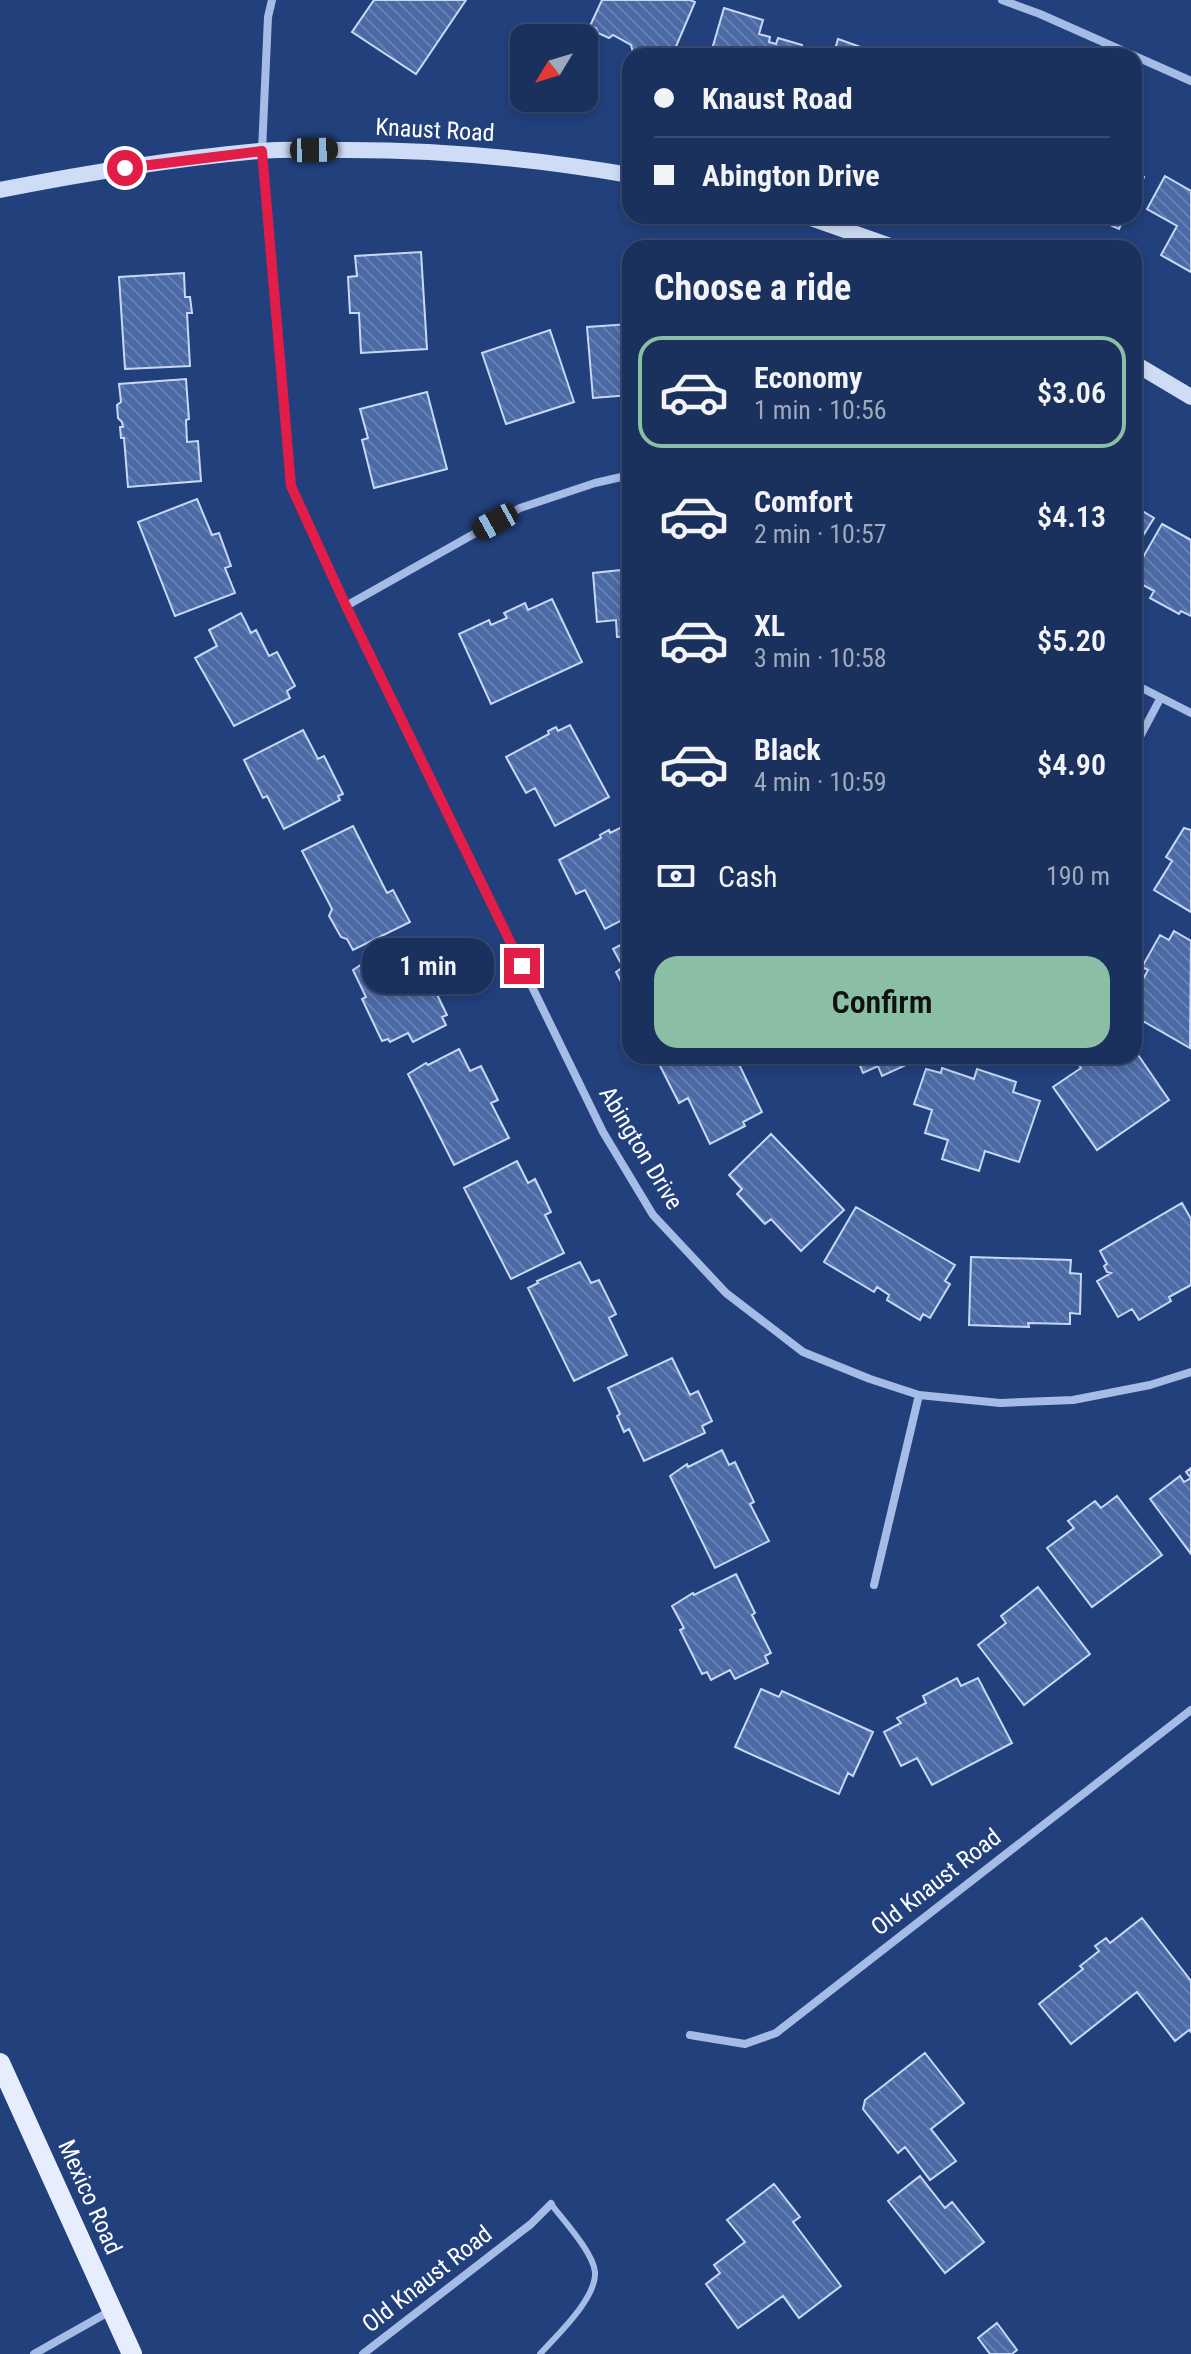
<!DOCTYPE html>
<meta charset="utf-8">
<style>
:root{--surface:#1a305d;--page:#273c66;--text:#f1f3f6;--muted:#9fa9bc;--line:#384b72;--accent:#8abfa5}
body{margin:0;font-family:"Roboto Condensed",sans-serif;background:var(--page);color:var(--text);height:100vh;display:flex;flex-direction:column;font-size:30px;white-space:nowrap}
*{box-sizing:border-box;margin:0}
p{font-size:26px;color:var(--muted)}
.icon{flex:none;width:44px;height:44px;fill:none;stroke:currentColor;stroke-width:2;stroke-linecap:round;stroke-linejoin:round}
.map{position:relative;flex:1;overflow:hidden}
.drawer{position:absolute;left:622px;top:240px;width:520px;height:824px;display:flex;flex-direction:column;background:var(--surface);border-radius:24px;box-shadow:0 4px 12px #0003,0 0 0 2px var(--line)}
.drawer>*{flex:none}
.banner{position:absolute;left:622px;top:48px;width:520px;height:176px;border-radius:24px;box-shadow:0 4px 12px #0003,0 0 0 2px var(--line);display:grid;align-content:center;height:176px;padding:0 32px;background:var(--surface)}
.needle{width:52px;rotate:232deg}
.tools{position:absolute;left:510px;top:24px;display:grid;gap:16px}
.tools a{display:grid;place-items:center;width:88px;height:88px;border-radius:16px;background:var(--surface);box-shadow:0 4px 12px #0003,0 0 0 2px var(--line);font-size:40px}
.end{position:absolute;width:36px;height:36px;margin:-18px;border:10px solid #e11d48;background:#fff;box-shadow:0 0 0 4px #fff}
.from{border-radius:50%}
.bubble{position:absolute;height:56px;border-radius:24px;background:var(--surface);box-shadow:0 4px 12px #0003,0 0 0 2px var(--line);font-size:26px;font-weight:600;line-height:56px;text-align:center}
.car{position:absolute;width:24px;height:48px;margin:-24px -12px;border-radius:10px;box-shadow:0 0 6px 2px #0007;background:linear-gradient(#222 24%,#8ab4d8 0 40%,#222 0 76%,#8ab4d8 0 86%,#222 0)}
.banner b{display:flex;align-items:center;gap:28px;height:76px;font-size:30px}
.banner b+b{border-top:2px solid var(--line)}
.banner i{width:20px;height:20px;background:var(--text)}
ul{padding:0;list-style:none}
li{display:flex;align-items:center;gap:24px;height:112px;margin:0 16px 12px;padding:0 16px;border:4px solid transparent;border-radius:24px}
li div{flex:1}
li b{display:block;font-size:30px}
li em{font-style:normal;font-weight:600}
li.selected{border-color:var(--accent)}
li>.icon{width:72px;height:72px;stroke-width:1.5}
h2{padding:0 32px;font-size:36px;line-height:96px}
.pay{display:flex;align-items:center;gap:20px;height:88px;padding:0 32px;font-size:30px}
.pay p{margin-inline-start:auto}
.button{display:flex;gap:16px;margin-top:auto;padding:16px 32px}
.button a{flex:1;height:92px;border-radius:24px;background:var(--accent);color:#111;font-size:32px;font-weight:600;line-height:92px;text-align:center}
.map>svg:first-child{display:block}
.building{fill:url(#building-back-hatch);stroke:#c8d8f4;stroke-width:2}
.lines{fill:none;stroke-linecap:round;stroke-linejoin:round}
.service{stroke:#a5bce6;stroke-width:6}
.minor{stroke:#a5bce6;stroke-width:8}
.secondary{stroke:#cfdcf5;stroke-width:16}
.primary{stroke:#e6edfd;stroke-width:20}
.route{stroke:#e11d48;stroke-width:10}
.labels{text-anchor:middle;dominant-baseline:central;stroke-width:8;stroke-linejoin:round;paint-order:stroke}
.street-label{font-size:24px;fill:#fff;stroke:#22407c}
</style>
<div class="map">
<svg width="1191" height="2354" viewBox="0 0 1191 2354">
<defs>
<pattern id="building-back-hatch" width="6" height="6" patternUnits="userSpaceOnUse" patternTransform="scale(2)"><rect width="6" height="6" fill="#4b6aa5"/><path d="M-1 5l2 2M0 0l6 6M5-1l2 2" fill="none" stroke="#6680b2"/></pattern>
</defs>
<rect width="100%" height="100%" fill="#22407c"/>
<!-- building -->
<path class="building" d="M374,0h92l-50,74 -64,-42z
M602,0h88l5,2 -23,54h-20l-1,-3 -7,3 -11,-4 -2,-7 -18,-10 -4,3 -11,-5 -2,-5 -6,-2z
M724,8l39,12 -4,14 11,3 -1,5 7,2 2,-6 24,7 -3,11h-89z
M838,39l40,14 -1,3h-44z
M1134,173l10,4 -10,21z
M1165,176l26,15v81l-30,-17 16,-29 -30,-17z
M1090,216h35l-6,13z
M421,252l6,97 -66,4 -2,-40h-9l-2,-36 9,-1 -2,-20z
M184,273l1,24h5l2,16h-5l3,53 -65,3 -6,-92z
M630,324v71l-37,3 -6,-71z
M550,330l24,72 -68,22 -24,-71z
M186,379l3,40 -3,1 1,22 11,-1 3,40 -73,6 -4,-49h-3l-1,-11h3l-1,-5 -4,-4 -1,-13 4,-3 -2,-18z
M427,392l20,77 -73,19 -12,-48 6,-2 -8,-29z
M197,499l15,36 7,-2 12,33 -6,2 10,25 -60,23 -37,-94z
M1134,506l20,12 -20,32z
M1162,524l29,16v76l-10,-5 -2,3 -29,-16 4,-7 -20,-11v-7z
M630,569v67l-13,1 -1,-17 -19,2 -4,-49z
M552,599l30,63 -91,42 -32,-70 30,-14 2,5 16,-7 -3,-5 21,-10 3,7z
M241,613l10,20 5,-3 13,26 8,-4 18,34 -8,5 3,7 -56,28 -39,-68 22,-12 -8,-16z
M570,725l39,72 -54,29 -20,-38 -9,5 -20,-36 43,-23 -1,-3 8,-4 2,4z
M303,730l15,29 6,-3 19,38 -5,2 2,4 -56,29 -17,-33 -4,2 -19,-38z
M353,826l34,67 6,-3 17,32 -57,28 -6,-11 -6,-2 -12,-21 3,-7 -30,-58z
M622,827l8,15v74l-25,13 -20,-39 -9,4 -17,-34 42,-22 -1,-3 9,-5 1,3z
M1184,828l7,2v82l-37,-22 18,-29 -6,-4z
M1174,931l17,10 -1,107 -56,-32v-20l14,-26 -6,-3 18,-32 9,5z
M416,939l19,39 -5,2 17,35 -5,2 4,8 -33,17 -5,-9 -18,9 -2,-3 -6,2 -20,-42 4,-2 -13,-27 18,-12 2,3z
M630,940v59l-14,-27 7,-5 -10,-18z
M459,1049l11,22 11,-5 17,34 -7,3 18,35 -55,27 -46,-91 18,-11 2,2z
M1134,1049l35,51 -72,50 -44,-63 28,-19 -4,-6 8,-6h49z
M655,1056h80l27,56 -19,10 2,4 -35,18 -22,-46 -9,5z
M856,1056h60l1,4 -35,16 -4,-10 -15,7z
M942,1068l32,11 3,-10 39,13 -3,10 27,9 -21,61 -34,-11 -6,20 -37,-12 6,-19 -23,-7 7,-23 -18,-6 12,-35 15,4z
M771,1134l73,76 -43,41 -30,-32 -6,5 -28,-30 5,-5 -13,-14z
M517,1161l11,22 7,-4 16,33 -6,3 19,38 -53,26 -47,-91z
M1182,1203l9,16v66l-22,12 2,4 -32,19 -7,-11 -14,8 -21,-36 14,-8 -4,-1 -3,-6 3,-2 -7,-13z
M856,1207l99,58 -10,16 5,3 -20,34 -7,-4 -3,6 -33,-20 2,-5 -12,-8 -3,5 -50,-30z
M971,1257l100,3 -1,13 11,1 -1,40 -10,-1v11l-42,-1 1,4 -60,-2z
M580,1262l11,21 8,-3 17,34 -7,4 18,37 -53,26 -46,-93 10,-5 -1,-2z
M672,1358l18,37 8,-4 14,30 -10,5 3,7 -61,28 -15,-32 -5,3 -7,-16 3,-2 -12,-26z
M722,1450l7,15 6,-3 19,40 -4,2 19,37 -54,27 -45,-92 17,-12 1,3z
M1191,1468v86l-41,-55 30,-23 4,6 7,-4 -5,-6z
M1117,1496l45,59 -70,52 -45,-59 27,-20 -6,-7 27,-20 6,7z
M736,1574l19,39 -3,2 19,38 -6,3 3,7 -33,16 -5,-9 -19,10 -4,-8 -5,2 -22,-44 4,-2 -12,-22 21,-13 1,2z
M1038,1587l52,67 -66,51 -46,-60 28,-22 -5,-7z
M957,1678l4,8 17,-8 34,65 -80,42 -15,-27 -16,8 -17,-34 17,-9 -4,-5 29,-15 -3,-7z
M761,1689l18,8 3,-6 91,41 -20,44 -5,-3 -9,21 -104,-47z
M1142,1918l49,63v51l-2,-2 -14,11 -38,-49 -66,52 -32,-40 44,-35 -3,-3 19,-15 -4,-5 11,-8 4,5z
M925,2053l39,50 -33,26 25,32 -26,19 -25,-33 -7,6 -35,-44 2,-9z
M920,2176l25,32 7,-6 32,40 -39,31 -57,-72z
M774,2184l26,33 -7,5 48,64 -42,32 -16,-22 -45,32 -32,-44 14,-11 -6,-8 31,-23 -18,-22z
M997,2323l20,27 -5,4h-22l-12,-16z"/>
<g class="lines">
<!-- service -->
<path class="service" d="M540,2354c16,-18 57,-56 55,-82 -2,-20 -32,-52 -44,-68"/>
<!-- minor -->
<path class="minor" d="M272,0l-4,17 -6,134 29,335 55,120 257,526 50,83 73,78 77,59 67,27 49,16 81,8 73,-3 77,-15 41,-13
M1002,0l38,14 151,67
M346,606l174,-98 75,-25 35,-8
M1134,684l57,29
M1134,748l26,-49
M874,1585l45,-190
M690,2035l55,9 31,-11 415,-323
M34,2354l78,-44
M363,2354l168,-130 20,-20"/>
<!-- secondary -->
<path class="secondary" d="M0,190c86,-17 172,-31 259,-39 24,-2 49,-1 74,-1 99,-1 199,8 297,25
M805,216l91,32
M1134,363l57,34"/>
<!-- primary -->
<path class="primary" d="M0,2063l132,291"/>
</g>
<g class="lines">
<!-- route -->
<path class="route" d="M125,168l137,-17 29,335 55,120 176,360"/>
</g>
<g class="labels">
<!-- street labels -->
<g class="street-label">
<text transform="translate(435 130) rotate(3)">Knaust Road</text>
<text transform="translate(641 1148) rotate(59)">Abington Drive</text>
<text transform="translate(936 1882) rotate(-38)">Old Knaust Road</text>
<text transform="translate(90 2197) rotate(66)">Mexico Road</text>
<text transform="translate(427 2279) rotate(-38)">Old Knaust Road</text>
</g>
</g>
</svg>
<div class="tools">
<a><svg class="needle" viewBox="-14 -14 28 28"><path d="M0-13l5 13h-10z" fill="#e53935"/><path d="M0 13l5-13h-10z" fill="#9fa9bc"/></svg></a>
</div>
<i class="end from" style="left:125px;top:168px"></i>
<i class="end" style="left:522px;top:966px"></i>
<div class="bubble" style="left:362px;top:938px;width:132px">1 min</div>
<i class="car" style="left:314px;top:150px;rotate:89deg"></i>
<i class="car" style="left:495px;top:522px;rotate:241deg"></i>
<div class="banner">
<b><i class="from"></i>Knaust Road</b>
<b><i></i>Abington Drive</b>
</div>
<section class="drawer">
<h2>Choose a ride</h2>
<ul>
<li class="selected"><svg class="icon" aria-label="car" viewBox="0 0 24 24"><path d="M5 17H2v-5l4-1 3-4h7l3 4 3 1v5h-3M9 17h6M6 11h13"/><circle cx="7" cy="17" r="2"/><circle cx="17" cy="17" r="2"/></svg><div><b>Economy</b><p>1 min · 10:56</p></div><em>$3.06</em></li>
<li><svg class="icon" aria-label="car" viewBox="0 0 24 24"><path d="M5 17H2v-5l4-1 3-4h7l3 4 3 1v5h-3M9 17h6M6 11h13"/><circle cx="7" cy="17" r="2"/><circle cx="17" cy="17" r="2"/></svg><div><b>Comfort</b><p>2 min · 10:57</p></div><em>$4.13</em></li>
<li><svg class="icon" aria-label="car" viewBox="0 0 24 24"><path d="M5 17H2v-5l4-1 3-4h7l3 4 3 1v5h-3M9 17h6M6 11h13"/><circle cx="7" cy="17" r="2"/><circle cx="17" cy="17" r="2"/></svg><div><b>XL</b><p>3 min · 10:58</p></div><em>$5.20</em></li>
<li><svg class="icon" aria-label="car" viewBox="0 0 24 24"><path d="M5 17H2v-5l4-1 3-4h7l3 4 3 1v5h-3M9 17h6M6 11h13"/><circle cx="7" cy="17" r="2"/><circle cx="17" cy="17" r="2"/></svg><div><b>Black</b><p>4 min · 10:59</p></div><em>$4.90</em></li>
</ul>
<div class="pay"><svg class="icon" aria-label="cash" viewBox="0 0 24 24"><path d="M3 7h18v10H3z"/><circle cx="12" cy="12" r="2"/></svg>Cash<p>190 m</p></div>
<div class="button"><a>Confirm</a></div>
</section>
</div>
